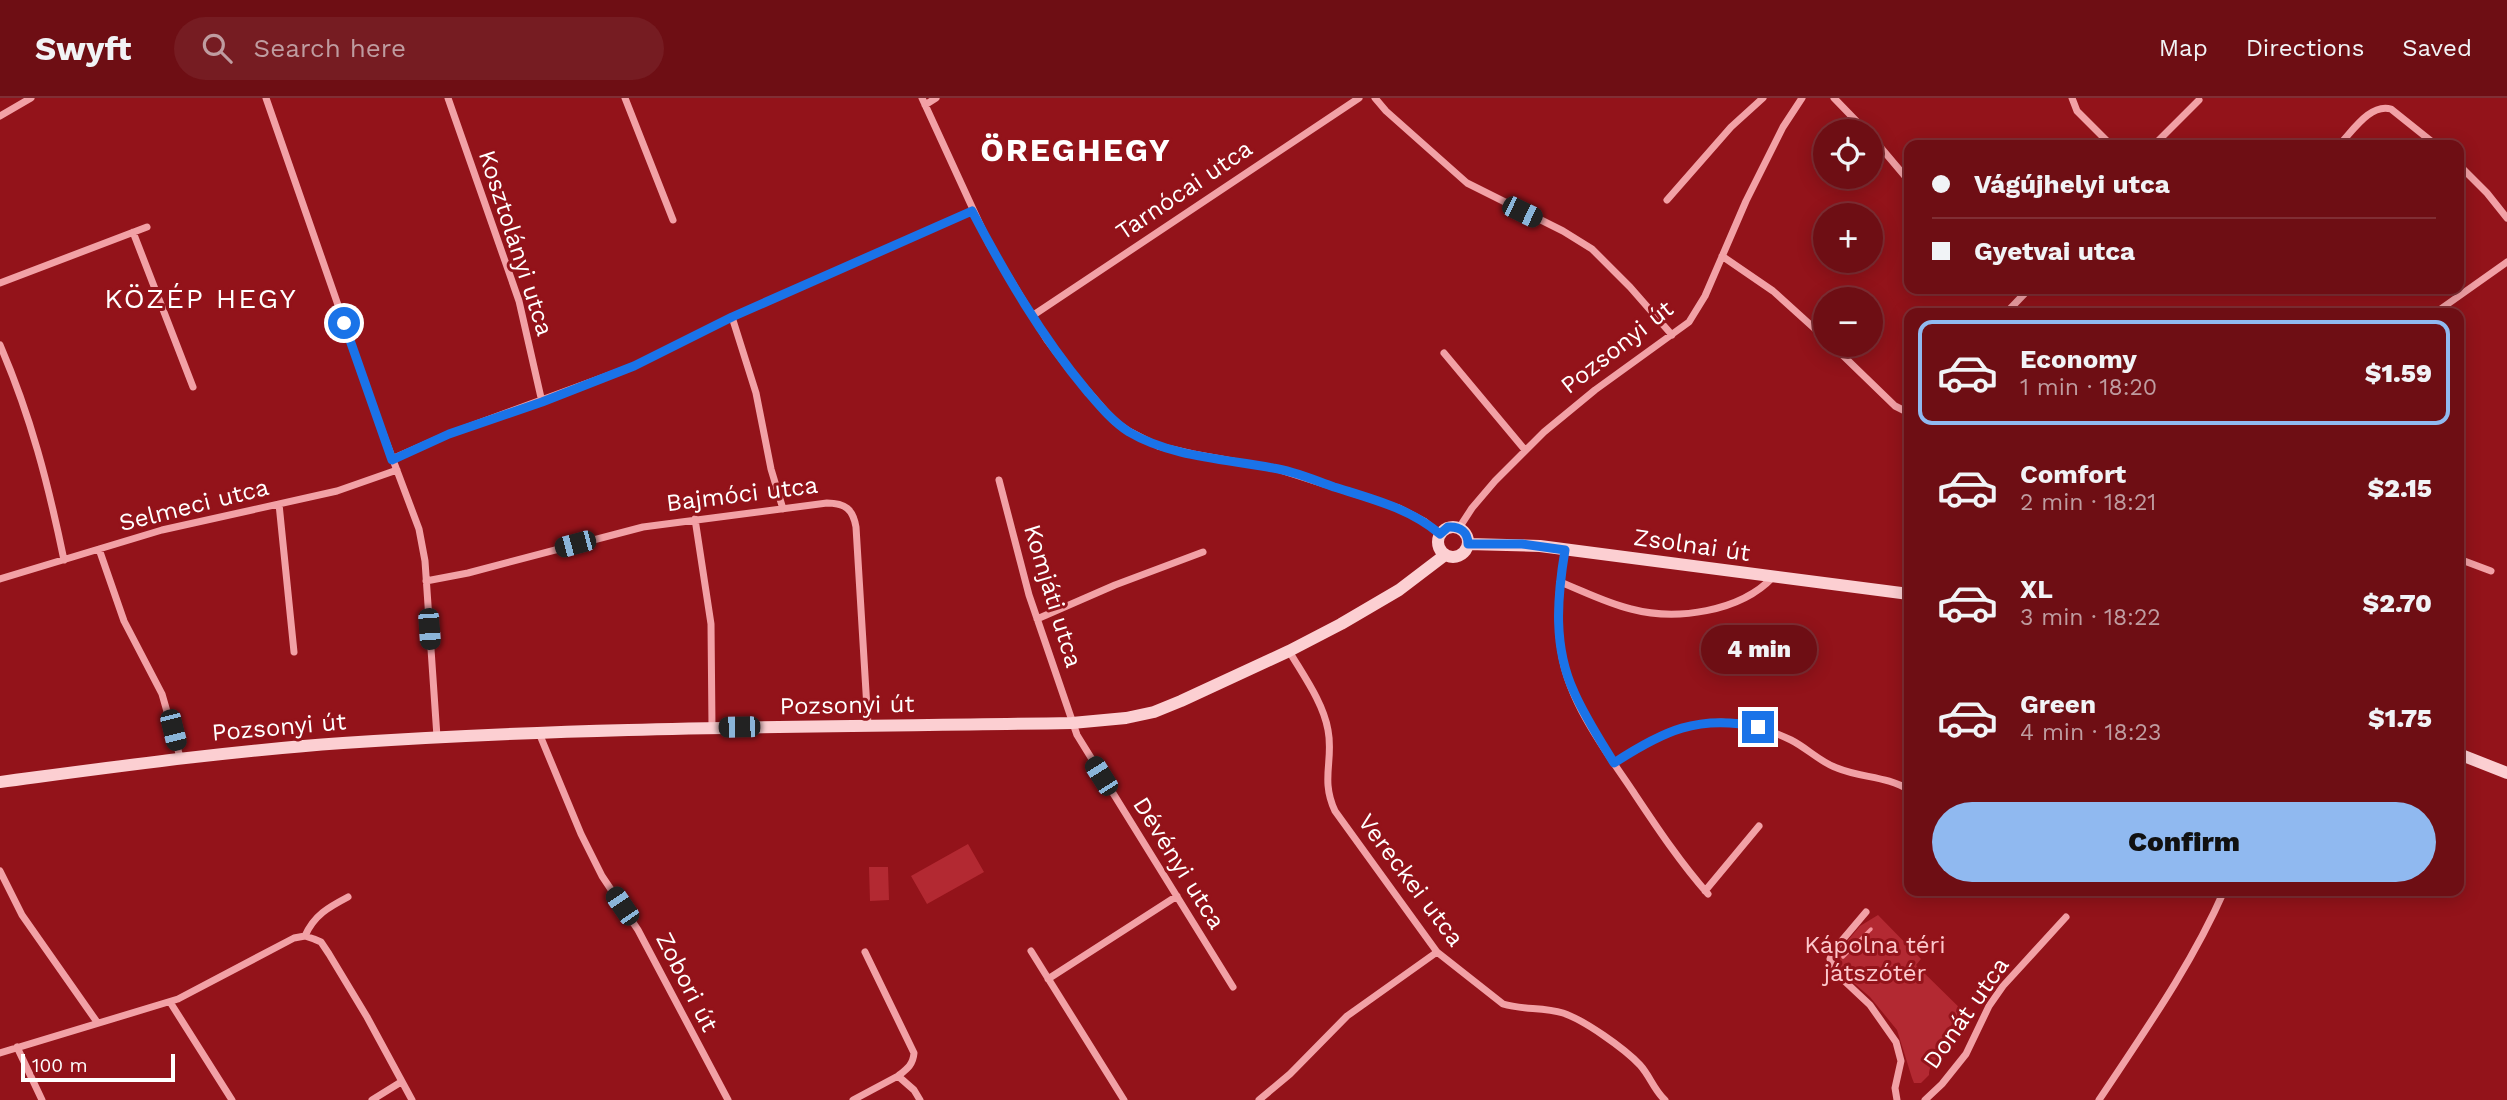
<!DOCTYPE html>
<meta charset="utf-8">
<style>
:root{--surface:#6e0e14;--page:#761c22;--text:#f1f3f6;--muted:#bf9ca0;--line:#802e34;--accent:#90b9f0}
body{margin:0;font-family:"Work Sans",sans-serif;background:var(--page);color:var(--text);height:100vh;display:flex;flex-direction:column;font-size:26px;white-space:nowrap}
*{box-sizing:border-box;margin:0}
p{font-size:23px;color:var(--muted)}
.icon{flex:none;width:38px;height:38px;fill:none;stroke:currentColor;stroke-width:2;stroke-linecap:round;stroke-linejoin:round}
.map{position:relative;flex:1;overflow:hidden}
.sheet{position:absolute;left:1904px;top:210px;width:560px;height:588px;display:flex;flex-direction:column;background:var(--surface);border-radius:14px;box-shadow:0 4px 18px #0003,0 0 0 2px var(--line)}
.sheet>*{flex:none}
.banner{position:absolute;left:1904px;top:42px;width:560px;height:154px;border-radius:14px;box-shadow:0 4px 18px #0003,0 0 0 2px var(--line);display:grid;align-content:center;height:154px;padding:0 28px;background:var(--surface)}
.controls{position:absolute;left:1813px;top:21px;display:grid;gap:14px}
.controls a{display:grid;place-items:center;width:70px;height:70px;border-radius:50%;background:var(--surface);box-shadow:0 4px 18px #0003,0 0 0 2px var(--line);font-size:35px}
.scale{position:absolute;left:21px;bottom:18px;width:154px;box-sizing:border-box;padding-left:7px;border:4px solid #fff;border-top:0;font-size:19px;line-height:24px;white-space:nowrap;color:#fff;-webkit-text-stroke:5px #93131a;paint-order:stroke}
.end{position:absolute;width:32px;height:32px;margin:-16px;border:9px solid #1a73e8;background:#fff;box-shadow:0 0 0 4px #fff}
.from{border-radius:50%}
.bubble{position:absolute;height:49px;border-radius:24px;background:var(--surface);box-shadow:0 4px 18px #0003,0 0 0 2px var(--line);font-size:23px;font-weight:800;line-height:49px;text-align:center}
.car{position:absolute;width:21px;height:42px;margin:-21px -10px;border-radius:9px;box-shadow:0 0 5px 2px #0007;background:linear-gradient(#222 24%,#8ab4d8 0 40%,#222 0 76%,#8ab4d8 0 86%,#222 0)}
.banner b{display:flex;align-items:center;gap:24px;height:66px;font-size:26px}
.banner b+b{border-top:2px solid var(--line)}
.banner i{width:18px;height:18px;background:var(--text)}
ul{padding:12px 0 0;list-style:none}
li{display:flex;align-items:center;gap:21px;height:105px;margin:0 14px 10px;padding:0 14px;border:4px solid transparent;border-radius:14px}
li div{flex:1}
li b{display:block;font-size:26px}
li em{font-style:normal;font-weight:800}
li.active{border-color:var(--accent)}
li>.icon{width:63px;height:63px;stroke-width:1.5}
.primary-button{display:flex;gap:14px;margin-top:auto;padding:14px 28px}
.primary-button a{flex:1;height:80px;border-radius:42px;background:var(--accent);color:#111;font-size:28px;font-weight:800;line-height:80px;text-align:center}
header{display:flex;align-items:center;gap:42px;box-sizing:border-box;height:98px;padding:0 35px;background:var(--surface);border-bottom:2px solid var(--line)}
header strong{font-size:33px}
nav{display:flex;gap:38px;margin-inline-start:auto;font-size:24px}
.search{width:490px;height:63px;background:var(--page);display:flex;align-items:center;gap:18px;box-sizing:border-box;padding:0 24px;border-radius:38px;color:var(--muted);font-size:26px}
.map>svg:first-child{display:block}
.green{fill:#b32932}
.lines{fill:none;stroke-linecap:round;stroke-linejoin:round}
.stream{stroke:#f5929b;stroke-width:3.5}
.street{stroke:#f2a1a6;stroke-width:7}
.secondary{stroke:#fccfd2;stroke-width:12}
.route{stroke:#1a73e8;stroke-width:9}
.labels{text-anchor:middle;dominant-baseline:central;stroke-width:6;stroke-linejoin:round;paint-order:stroke}
.street-label{font-size:24px;fill:#fff;stroke:#93131a}
.park-label{font-size:24px;fill:#fdc8cc;stroke:#93131a}
.quarter-label{font-size:28px;letter-spacing:2px;fill:#fff;stroke:#93131a}
.district-label{font-size:32px;font-weight:bold;letter-spacing:2px;fill:#fff;stroke:#93131a}
</style>
<header>
<strong>Swyft</strong>
<div class="search"><svg class="icon" aria-label="search" viewBox="0 0 24 24"><circle cx="10" cy="10" r="6"/><path d="M15 15l6 6"/></svg>Search here</div>
<nav><a>Map</a><a>Directions</a><a>Saved</a></nav>
</header>
<div class="map">
<svg width="2507" height="1002" viewBox="0 0 2507 1002">
<rect width="100%" height="100%" fill="#93131a"/>
<!-- green -->
<path class="green" d="M968,746l16,28 -57,32 -16,-28z
M869,769h19l1,33 -19,1z
M1878,817l43,44 -5,6 55,54 -2,3 -9,-7 -15,17 10,7 -6,1 2,4c-8,10 -22,17 -22,31l-8,8h-7l-2,-5 -15,-48 -27,-33 -29,-25 -6,-13 3,-7 22,-26z"/>
<g class="lines">
<!-- stream -->
<path class="stream" d="M1843,859l28,-28"/>
<!-- street -->
<path class="street" d="M266,0l112,322 41,109 6,32 12,176
M448,0l71,203 23,101
M625,0l48,122
M922,0l67,146 58,96 21,28 46,53 13,9 31,16 35,8 84,15 122,39 25,13 16,13
M1375,0l11,13 81,72 96,48 29,18 38,38 42,48
M1834,0l32,33
M2072,0l5,13 34,34
M925,7l11,-7
M0,18l31,-18
M1871,38l38,45
M2154,47l45,-45
M2339,47c13,-13 31,-42 52,-36l45,36
M2459,67l28,28 20,25
M1667,102l64,-73 32,-29
M133,134l60,155
M1722,158l51,35 52,47
M0,185l147,-56
M2006,215l23,-24
M2435,215l72,-51
M1032,218l327,-218
M732,219l24,76 15,76 12,40
M0,247c31,72 48,138 64,215
M1832,247l63,61 14,7
M1444,255l81,97
M392,361l57,-25 185,-68 98,-49 240,-106
M999,382l30,115 48,140 156,252
M279,406l15,148
M695,421l16,105 1,103
M1459,430l13,-20 23,-27 49,-49 51,-42 94,-68 16,-26 41,-95 37,-74 19,-29
M99,451l25,72 38,73 18,63
M1565,451c-6,36 -10,71 -3,108 9,48 43,93 70,133 24,36 47,71 76,104
M2459,461l32,12
M0,481l162,-49 175,-39 60,-21
M426,483l42,-8 175,-46 184,-24c18,0 26,6 29,24l12,198
M1560,484c23,9 46,21 71,27 45,12 109,3 142,-32
M1037,521l78,-34 88,-33
M1289,553c14,24 34,51 39,79 6,30 -8,49 7,81l102,141 66,52c19,6 40,3 60,9 21,7 61,35 77,52 10,11 14,25 25,35
M539,635l42,101 21,42 36,54 90,170
M1614,665c59,-40 110,-56 177,-23 16,8 29,22 46,28 24,10 50,8 72,22
M0,773l22,44 75,107
M1705,793l54,-65
M1866,814l-33,39 -3,8 7,15 33,31 26,37 5,19 -6,27 2,12
M305,838c9,-21 24,-29 43,-39
M1031,853l93,149
M865,854l49,101c-1,12 -7,16 -16,23
M1048,881l129,-83
M170,904l62,98
M17,949l25,53
M0,955l178,-54 116,-61 11,-2 9,3 7,3 8,12 38,63 45,83
M372,1002l29,-18
M853,1002l45,-24 16,14 6,10
M1259,1002l31,-26 57,-58 90,-64
M1925,1002l17,-16 24,-30 23,-48 14,-20 63,-69
M2099,1002c45,-68 92,-134 125,-209"/>
<!-- secondary -->
<path class="secondary" d="M1438 444a15 15 0 1 1 30 0a15 15 0 1 1-30 0Z
M1468,446l72,2 369,48
M2459,656l48,19
M0,684c114,-15 228,-31 343,-39 243,-17 486,-16 729,-20l54,-5 28,-6 27,-11 108,-50 52,-27 58,-34 46,-35"/>
</g>
<g class="lines">
<!-- route -->
<path class="route" d="M344,225l48,137 57,-26 93,-32 92,-36 98,-49 240,-106c33,63 69,125 115,180 12,14 25,30 42,41 42,25 96,27 144,36 21,3 41,12 61,19 38,12 75,21 106,47l8,-7c12,-1 20,5 20,17h54l43,6c-8,48 -12,97 9,142 11,25 26,48 40,71 49,-32 84,-49 144,-36"/>
</g>
<g class="labels">
<!-- street labels -->
<g class="street-label">
<text transform="translate(1184 92) rotate(-34)">Tarnócai utca</text>
<text transform="translate(516 145) rotate(72)">Kosztolányi utca</text>
<text transform="translate(1617 249) rotate(-38)">Pozsonyi út</text>
<text transform="translate(742 396) rotate(-7)">Bajmóci utca</text>
<text transform="translate(194 407) rotate(-14)">Selmeci utca</text>
<text transform="translate(1692 447) rotate(8)">Zsolnai út</text>
<text transform="translate(1053 498) rotate(73)">Komjáti utca</text>
<text transform="translate(847 607) rotate(-1)">Pozsonyi út</text>
<text transform="translate(279 629) rotate(-5)">Pozsonyi út</text>
<text transform="translate(1179 765) rotate(58)">Dévényi utca</text>
<text transform="translate(1411 782) rotate(53)">Vereckei utca</text>
<text transform="translate(687 884) rotate(63)">Zobori út</text>
<text transform="translate(1966 915) rotate(-55)">Donát utca</text>
</g>
<!-- park labels -->
<g class="park-label">
<text x="1875" y="847">Kápolna téri<tspan x="1875" dy="28">játszótér</tspan></text>
</g>
<!-- quarter labels -->
<g class="quarter-label">
<text x="201" y="200">KÖZÉP HEGY</text>
</g>
<!-- district labels -->
<g class="district-label">
<text x="1076" y="52">ÖREGHEGY</text>
</g>
</g>
</svg>
<div class="controls">
<a><svg class="icon" aria-label="locate" viewBox="0 0 24 24"><circle cx="12" cy="12" r="6"/><path d="M12 2v4M12 18v4M2 12h4M18 12h4"/></svg></a>
<a>+</a>
<a>−</a>
</div>
<div class="scale">100 m</div>
<i class="end from" style="left:344px;top:225px"></i>
<i class="end" style="left:1758px;top:629px"></i>
<div class="bubble" style="left:1701px;top:527px;width:116px">4 min</div>
<i class="car" style="left:1522px;top:114px;rotate:116deg"></i>
<i class="car" style="left:575px;top:446px;rotate:255deg"></i>
<i class="car" style="left:429px;top:531px;rotate:176deg"></i>
<i class="car" style="left:739px;top:629px;rotate:269deg"></i>
<i class="car" style="left:173px;top:632px;rotate:166deg"></i>
<i class="car" style="left:1101px;top:678px;rotate:328deg"></i>
<i class="car" style="left:622px;top:808px;rotate:326deg"></i>
<div class="banner">
<b><i class="from"></i>Vágújhelyi utca</b>
<b><i></i>Gyetvai utca</b>
</div>
<section class="sheet">
<ul>
<li class="active"><svg class="icon" aria-label="car" viewBox="0 0 24 24"><path d="M5 17H2v-5l4-1 3-4h7l3 4 3 1v5h-3M9 17h6M6 11h13"/><circle cx="7" cy="17" r="2"/><circle cx="17" cy="17" r="2"/></svg><div><b>Economy</b><p>1 min · 18:20</p></div><em>$1.59</em></li>
<li><svg class="icon" aria-label="car" viewBox="0 0 24 24"><path d="M5 17H2v-5l4-1 3-4h7l3 4 3 1v5h-3M9 17h6M6 11h13"/><circle cx="7" cy="17" r="2"/><circle cx="17" cy="17" r="2"/></svg><div><b>Comfort</b><p>2 min · 18:21</p></div><em>$2.15</em></li>
<li><svg class="icon" aria-label="car" viewBox="0 0 24 24"><path d="M5 17H2v-5l4-1 3-4h7l3 4 3 1v5h-3M9 17h6M6 11h13"/><circle cx="7" cy="17" r="2"/><circle cx="17" cy="17" r="2"/></svg><div><b>XL</b><p>3 min · 18:22</p></div><em>$2.70</em></li>
<li><svg class="icon" aria-label="car" viewBox="0 0 24 24"><path d="M5 17H2v-5l4-1 3-4h7l3 4 3 1v5h-3M9 17h6M6 11h13"/><circle cx="7" cy="17" r="2"/><circle cx="17" cy="17" r="2"/></svg><div><b>Green</b><p>4 min · 18:23</p></div><em>$1.75</em></li>
</ul>
<div class="primary-button"><a>Confirm</a></div>
</section>
</div>
